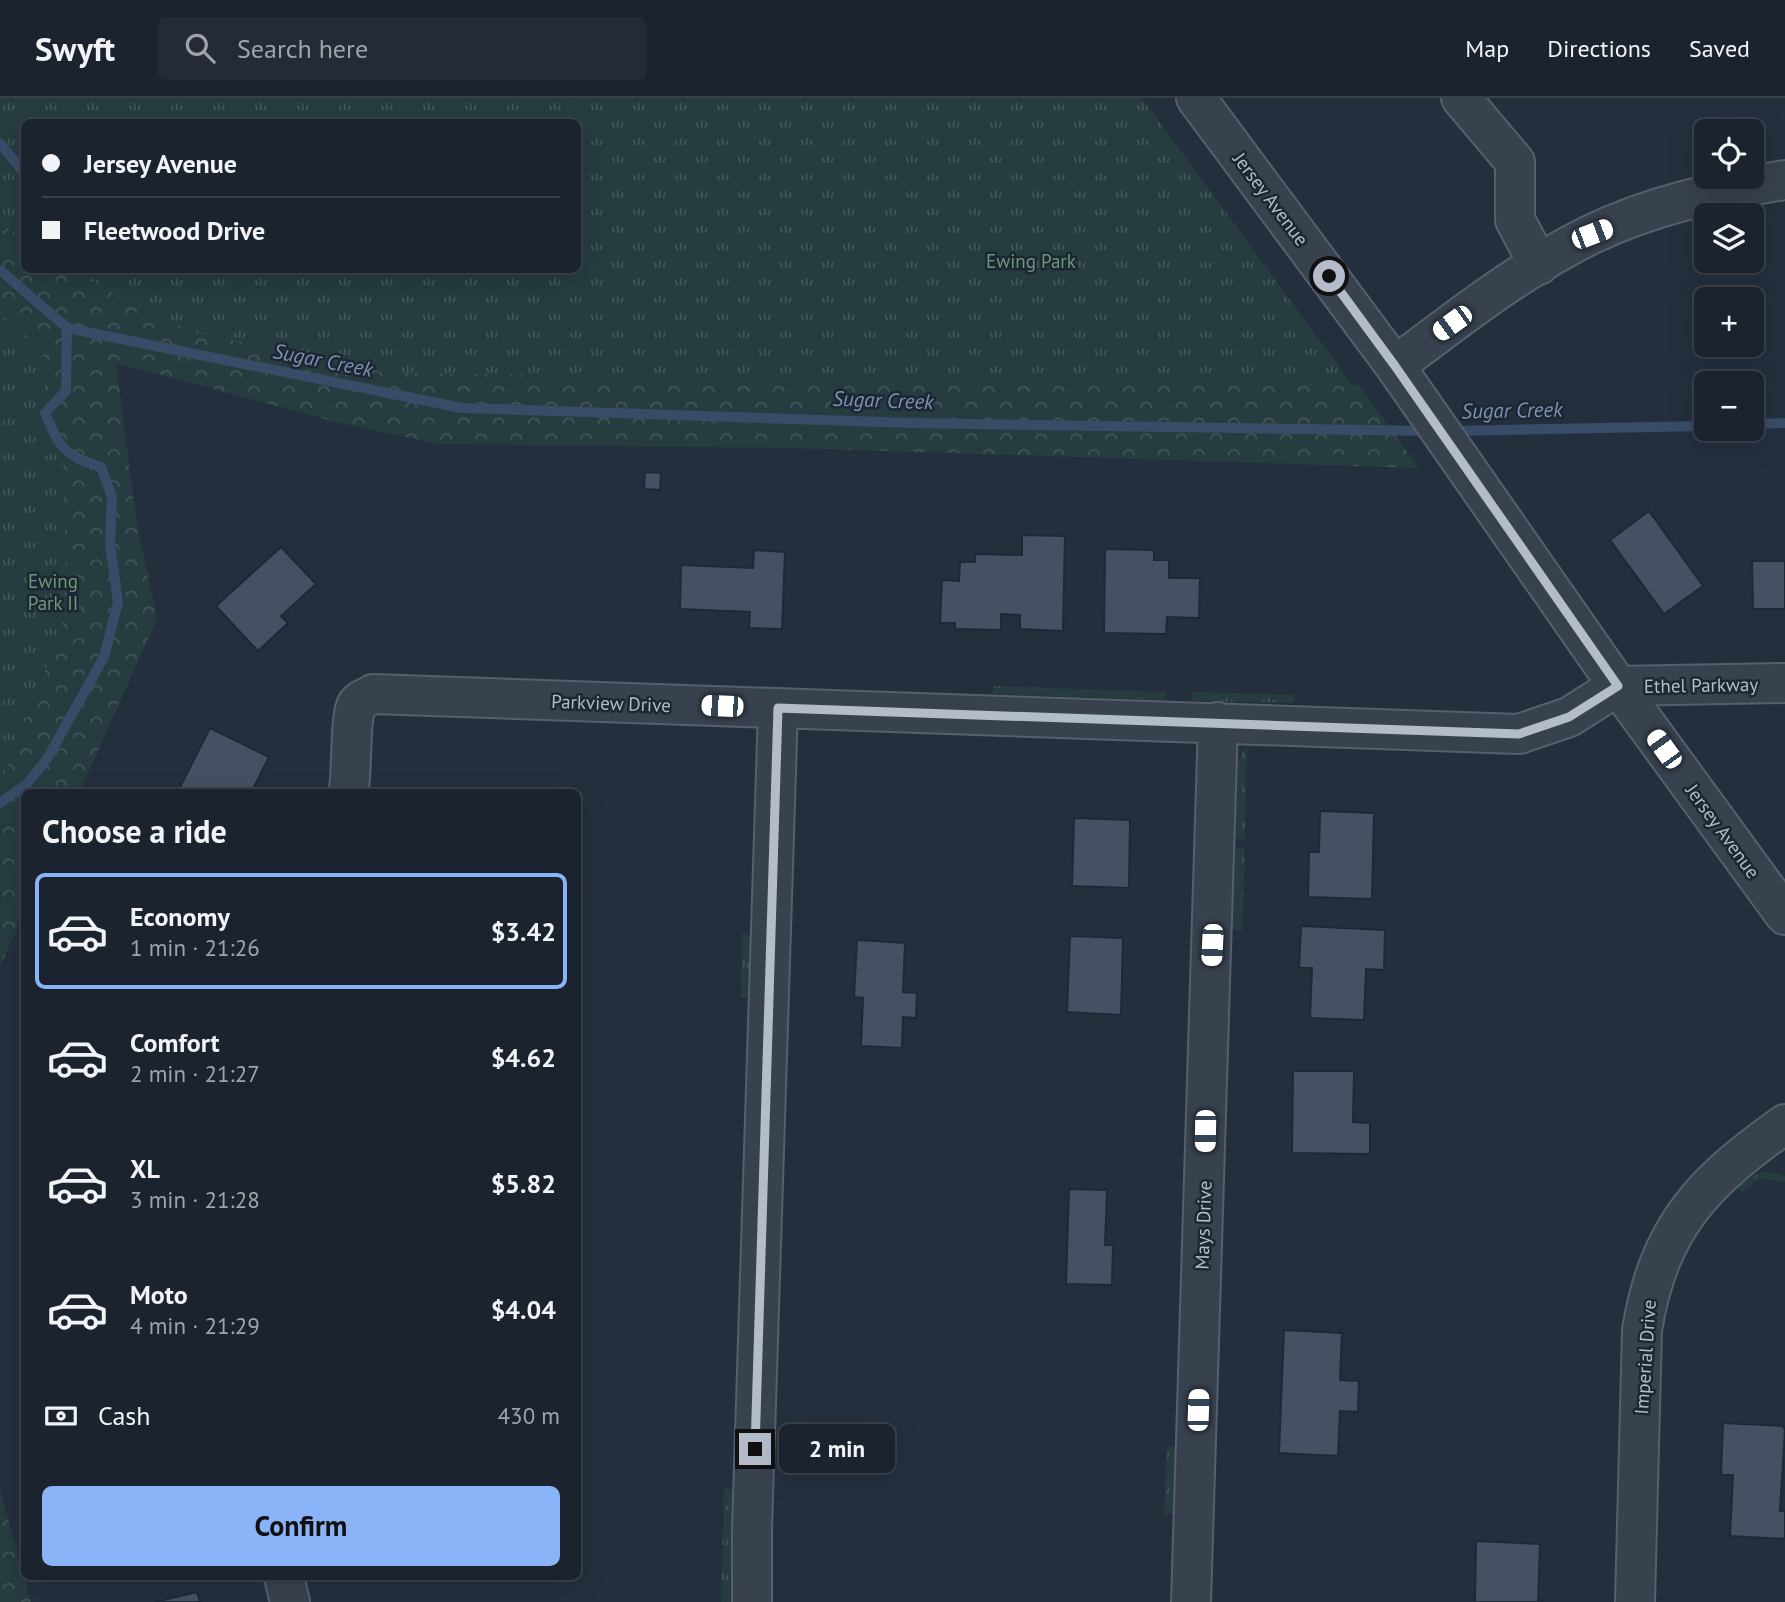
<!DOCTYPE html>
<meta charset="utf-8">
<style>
:root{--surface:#1b232e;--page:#242b36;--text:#f1f3f6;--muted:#a0a4aa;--line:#39404a;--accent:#8ab4f8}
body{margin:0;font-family:"PT Sans",sans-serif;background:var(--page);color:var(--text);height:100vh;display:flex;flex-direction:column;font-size:26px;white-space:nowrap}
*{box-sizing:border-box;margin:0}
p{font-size:23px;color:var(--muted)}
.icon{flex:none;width:38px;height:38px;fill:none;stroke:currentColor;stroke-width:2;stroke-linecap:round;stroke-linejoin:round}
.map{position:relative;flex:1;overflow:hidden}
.sheet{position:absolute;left:21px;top:691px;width:560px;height:791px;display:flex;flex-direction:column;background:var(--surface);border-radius:10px;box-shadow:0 7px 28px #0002,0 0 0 2px var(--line)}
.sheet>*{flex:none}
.top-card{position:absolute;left:21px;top:21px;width:560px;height:154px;border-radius:10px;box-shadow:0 7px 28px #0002,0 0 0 2px var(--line);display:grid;align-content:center;height:154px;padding:0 21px;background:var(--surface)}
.controls{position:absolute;left:1694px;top:21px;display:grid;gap:14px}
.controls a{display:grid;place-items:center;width:70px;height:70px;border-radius:10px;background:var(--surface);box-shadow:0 7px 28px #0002,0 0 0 2px var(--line);font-size:35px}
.end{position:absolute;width:32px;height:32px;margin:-16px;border:9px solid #b4bcc9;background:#111;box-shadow:0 0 0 4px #111}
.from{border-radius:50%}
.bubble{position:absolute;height:49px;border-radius:10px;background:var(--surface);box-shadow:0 7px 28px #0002,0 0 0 2px var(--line);font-size:23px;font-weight:600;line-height:49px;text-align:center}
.car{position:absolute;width:21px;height:42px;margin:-21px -10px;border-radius:9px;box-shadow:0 0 5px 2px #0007;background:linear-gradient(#fff 24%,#345 0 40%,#fff 0 76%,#345 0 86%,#fff 0)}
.top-card b{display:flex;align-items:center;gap:24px;height:66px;font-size:26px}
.top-card b+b{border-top:2px solid var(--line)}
.top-card i{width:18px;height:18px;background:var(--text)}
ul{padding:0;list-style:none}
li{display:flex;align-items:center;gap:21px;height:116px;margin:0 14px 10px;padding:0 7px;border:4px solid transparent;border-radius:10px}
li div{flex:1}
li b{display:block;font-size:26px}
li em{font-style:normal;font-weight:600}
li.on{border-color:var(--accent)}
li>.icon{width:63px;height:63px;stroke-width:1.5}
h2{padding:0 21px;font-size:32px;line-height:84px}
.pay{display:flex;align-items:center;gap:18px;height:77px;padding:0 21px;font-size:26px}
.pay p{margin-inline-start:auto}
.button{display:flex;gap:14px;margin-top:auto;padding:14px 21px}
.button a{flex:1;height:80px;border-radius:10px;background:var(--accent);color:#111;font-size:28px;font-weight:600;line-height:80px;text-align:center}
header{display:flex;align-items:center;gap:42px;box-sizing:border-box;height:98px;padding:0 35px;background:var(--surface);border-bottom:2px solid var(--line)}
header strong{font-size:33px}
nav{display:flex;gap:38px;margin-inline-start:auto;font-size:24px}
.search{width:490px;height:63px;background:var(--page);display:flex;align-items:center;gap:18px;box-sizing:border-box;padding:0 24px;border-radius:10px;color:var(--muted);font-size:26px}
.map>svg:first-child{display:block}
.grass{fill:url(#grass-tufts);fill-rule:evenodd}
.forest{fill:url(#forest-crowns)}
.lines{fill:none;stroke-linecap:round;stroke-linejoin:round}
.stream{stroke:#394c67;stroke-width:10}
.building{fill:#455162;stroke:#1f2835;stroke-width:2}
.minor-casing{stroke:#565f6c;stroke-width:42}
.minor{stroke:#38414e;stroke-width:38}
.route{stroke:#b4bcc9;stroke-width:9}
.labels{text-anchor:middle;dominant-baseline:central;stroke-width:5;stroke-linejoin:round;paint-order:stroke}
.street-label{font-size:19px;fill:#b4bcc9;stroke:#1d2633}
.park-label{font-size:19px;fill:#6b9a76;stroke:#1d2633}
.water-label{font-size:21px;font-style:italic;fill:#7c92b1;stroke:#1d2633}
</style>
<header>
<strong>Swyft</strong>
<div class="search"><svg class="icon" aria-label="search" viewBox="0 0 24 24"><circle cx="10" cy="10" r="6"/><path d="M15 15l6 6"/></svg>Search here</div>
<nav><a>Map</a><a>Directions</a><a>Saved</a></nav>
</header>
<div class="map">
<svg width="1785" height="1504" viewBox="0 0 1785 1504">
<defs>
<pattern id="grass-tufts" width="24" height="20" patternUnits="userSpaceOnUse" patternTransform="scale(1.75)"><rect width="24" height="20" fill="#263c3f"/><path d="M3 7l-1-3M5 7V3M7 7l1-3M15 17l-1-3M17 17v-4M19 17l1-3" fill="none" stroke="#435659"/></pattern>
<pattern id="forest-crowns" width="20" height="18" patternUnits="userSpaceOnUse" patternTransform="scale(1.75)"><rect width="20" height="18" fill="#263c3f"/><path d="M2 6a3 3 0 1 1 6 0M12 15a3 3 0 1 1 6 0" fill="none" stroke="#435659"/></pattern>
</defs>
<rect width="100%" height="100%" fill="#242f3e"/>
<!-- grass -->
<path class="grass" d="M0,0h1142l245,334 -925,-24 -394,-80 39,282 -83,183 -24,100zM24,24h554v148h-554z
M993,588l173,6 -1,8 -172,-6z
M1192,594l102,3v8l-102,-2z
M1247,648l-2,94 -10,-2 3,-79z
M1245,749l-3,84 -10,-2 3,-81z
M742,835l8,3 -2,61h-7z
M1763,1073l22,5v6l-25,-4 -19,14 -4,-6z
M1177,1348l-3,67 -10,2 3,-68z
M724,1391h9l-3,113h-9z"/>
<!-- forest -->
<path class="forest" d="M0,126l24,15v31h50l55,33 64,29 194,41 972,12 60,83 -625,-20 -356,-4 -98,-21 -224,-60 20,156 21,100 -78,174h-55v119l-24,55v-182l62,-157 4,-63 -3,-102 -22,-115 -41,-34z
M0,1391l31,113h-31z"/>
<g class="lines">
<!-- stream -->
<path class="stream" d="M0,45l24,30
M0,172l67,58 395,80 448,15 519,8
M1752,326l33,-1
M1451,333l255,-5
M0,705l27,-19 20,-25 57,-102 14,-55 -8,-58 2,-47 -11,-30c-38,-12 -41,-19 -56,-54l21,-22 1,-63"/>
</g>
<!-- building -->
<path class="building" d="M645,374l16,1 -1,17 -16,-1z
M1649,413l54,75 -39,28 -54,-74z
M1022,437l43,1 -2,95 -43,-2v-14l-19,-1v16l-46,-1v-6h-15l2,-43 17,1 1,-19h15v-8l47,1z
M281,449l35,37 -35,32 7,7 -30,28 -42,-45z
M1105,451l49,1v10h15v18h31l-1,40 -32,-1 -1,17 -62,-1z
M754,452l31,2 -3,77 -33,-1 1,-16 -70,-3 1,-44 72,3z
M1752,463h33v48h-32z
M210,630l59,29 -18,36 -20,-3 -2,3h-52z
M1320,713l54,2 -2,86 -64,-2 1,-45h10z
M1074,720l56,2 -1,68 -57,-2z
M1301,828l84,4 -1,40 -18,-1 -2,51 -54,-2 2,-50h-13z
M1070,838l53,2 -2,77 -54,-3z
M857,842l48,3 -2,49 14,1 -1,25 -13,-1 -1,31 -41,-2 2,-48 -9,-1z
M1293,973h61l-1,51 17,1v31l-78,-1z
M1069,1091l38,1 -2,55h8l-1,40 -46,-1z
M1284,1232l58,3 -2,47 19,1 -1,31 -18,-1 -2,45 -59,-3z
M1723,1325l60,3 2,4 -5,81h5v28l-55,-3 3,-61h-12z
M1476,1443l64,3 -2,58h-63z
M197,1494l3,10h-45z"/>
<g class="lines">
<defs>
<path id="minor" d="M1196,0l199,268 223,320 167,229
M1461,0l54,64v58l24,45
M1395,268c62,-47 126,-97 195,-131 62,-30 128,-44 195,-55
M348,695c5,-18 1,-82 10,-90 3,-4 11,-6 15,-9l1146,40 50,-17 49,-31 167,-3
M284,1479l6,25
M752,1504v-73l26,-821
M1191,1504l27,-880
M1635,1504l7,-272c17,-103 60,-147 143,-206"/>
</defs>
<!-- minor casing -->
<use href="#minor" class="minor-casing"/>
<!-- minor -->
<use href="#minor" class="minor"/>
</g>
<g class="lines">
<!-- route -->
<path class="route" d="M755,1351l23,-741 741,26 50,-17 49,-31 -223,-320 -66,-90"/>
</g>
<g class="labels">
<!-- street labels -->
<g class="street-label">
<text transform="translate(1271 101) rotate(53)">Jersey Avenue</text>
<text transform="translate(1701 587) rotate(-1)">Ethel Parkway</text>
<text transform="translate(611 605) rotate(2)">Parkview Drive</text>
<text transform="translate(1723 733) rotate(54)">Jersey Avenue</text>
<text transform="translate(1203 1127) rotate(-88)">Mays Drive</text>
<text transform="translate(1645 1259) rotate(-86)">Imperial Drive</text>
</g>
<!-- park labels -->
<g class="park-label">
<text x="1031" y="163">Ewing Park</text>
<text x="53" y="483">Ewing<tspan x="53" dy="22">Park II</tspan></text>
</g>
<!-- water labels -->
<g class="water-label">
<text transform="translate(323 262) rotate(11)">Sugar Creek</text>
<text transform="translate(883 302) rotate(2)">Sugar Creek</text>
<text transform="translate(1512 312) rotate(-1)">Sugar Creek</text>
</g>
</g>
</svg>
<div class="controls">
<a><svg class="icon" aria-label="locate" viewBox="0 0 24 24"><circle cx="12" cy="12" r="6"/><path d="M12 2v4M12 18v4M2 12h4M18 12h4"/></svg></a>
<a><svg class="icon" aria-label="layers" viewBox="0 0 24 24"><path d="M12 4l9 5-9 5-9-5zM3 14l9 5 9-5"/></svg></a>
<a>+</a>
<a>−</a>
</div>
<i class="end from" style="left:1329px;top:178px"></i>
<i class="end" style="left:755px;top:1351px"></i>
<div class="bubble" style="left:779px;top:1326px;width:116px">2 min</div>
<i class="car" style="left:1592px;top:136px;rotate:69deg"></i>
<i class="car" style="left:1452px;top:225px;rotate:234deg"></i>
<i class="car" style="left:722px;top:608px;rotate:272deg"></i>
<i class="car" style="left:1664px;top:651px;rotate:324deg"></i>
<i class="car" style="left:1212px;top:847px;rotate:183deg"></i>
<i class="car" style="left:1205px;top:1033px;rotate:181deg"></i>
<i class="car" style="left:1198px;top:1312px;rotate:2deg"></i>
<div class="top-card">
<b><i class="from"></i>Jersey Avenue</b>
<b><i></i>Fleetwood Drive</b>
</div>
<section class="sheet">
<h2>Choose a ride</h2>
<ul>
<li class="on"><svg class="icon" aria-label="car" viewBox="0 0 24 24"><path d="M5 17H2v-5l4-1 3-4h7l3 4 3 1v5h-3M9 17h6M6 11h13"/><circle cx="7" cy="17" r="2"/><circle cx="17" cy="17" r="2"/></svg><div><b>Economy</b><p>1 min · 21:26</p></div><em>$3.42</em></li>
<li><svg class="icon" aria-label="car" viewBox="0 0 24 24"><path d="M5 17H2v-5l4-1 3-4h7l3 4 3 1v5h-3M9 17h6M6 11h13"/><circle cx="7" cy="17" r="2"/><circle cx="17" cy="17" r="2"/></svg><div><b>Comfort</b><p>2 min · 21:27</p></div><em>$4.62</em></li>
<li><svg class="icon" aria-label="car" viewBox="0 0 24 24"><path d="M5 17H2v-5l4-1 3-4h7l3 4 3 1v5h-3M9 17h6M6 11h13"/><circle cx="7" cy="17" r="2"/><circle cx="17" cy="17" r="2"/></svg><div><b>XL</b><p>3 min · 21:28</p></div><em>$5.82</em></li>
<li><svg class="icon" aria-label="car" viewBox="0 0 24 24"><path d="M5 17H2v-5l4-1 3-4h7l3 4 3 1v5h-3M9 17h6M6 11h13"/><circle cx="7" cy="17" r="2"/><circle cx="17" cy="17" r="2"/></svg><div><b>Moto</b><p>4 min · 21:29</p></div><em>$4.04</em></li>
</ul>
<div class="pay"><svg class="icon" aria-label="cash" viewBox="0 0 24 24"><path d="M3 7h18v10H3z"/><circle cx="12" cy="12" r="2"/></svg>Cash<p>430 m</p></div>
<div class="button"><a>Confirm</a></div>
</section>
</div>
